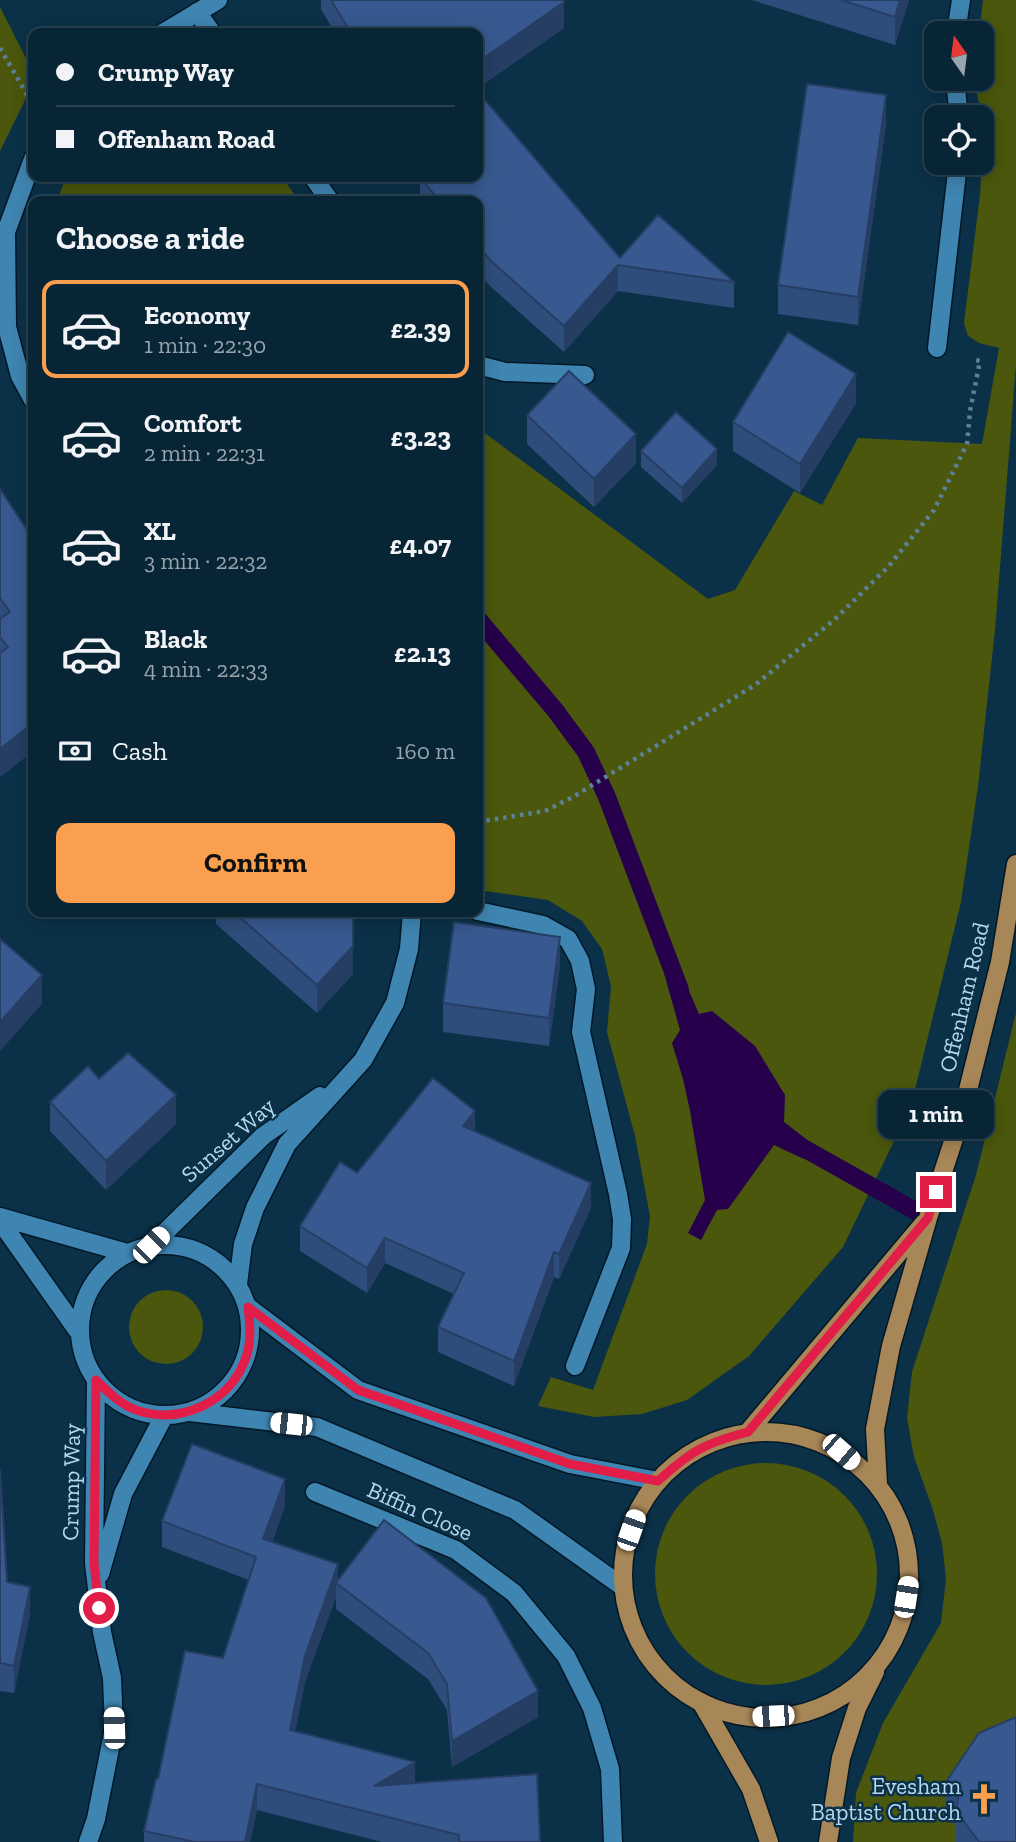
<!DOCTYPE html>
<meta charset="utf-8">
<style>
:root{--surface:#082536;--page:#112d3e;--text:#f1f3f6;--muted:#98a5ad;--line:#294251;--accent:#fa9f4e}
body{margin:0;font-family:"Zilla Slab",serif;background:var(--page);color:var(--text);height:100vh;display:flex;flex-direction:column;font-size:26px;white-space:nowrap}
*{box-sizing:border-box;margin:0}
p{font-size:23px;color:var(--muted)}
.icon{flex:none;width:38px;height:38px;fill:none;stroke:currentColor;stroke-width:2;stroke-linecap:round;stroke-linejoin:round}
.map{position:relative;flex:1;overflow:hidden}
.details{position:absolute;left:28px;top:196px;width:455px;height:721px;display:flex;flex-direction:column;background:var(--surface);border-radius:14px;box-shadow:0 4px 18px #0003,0 0 0 2px var(--line)}
.details>*{flex:none}
.top-card{position:absolute;left:28px;top:28px;width:455px;height:154px;border-radius:14px;box-shadow:0 4px 18px #0003,0 0 0 2px var(--line);display:grid;align-content:center;height:154px;padding:0 28px;background:var(--surface)}
.needle{width:46px;rotate:346deg}
.buttons{position:absolute;left:924px;top:21px;display:grid;gap:14px}
.buttons a{display:grid;place-items:center;width:70px;height:70px;border-radius:14px;background:var(--surface);box-shadow:0 4px 18px #0003,0 0 0 2px var(--line);font-size:35px}
.end{position:absolute;width:32px;height:32px;margin:-16px;border:9px solid #e11d48;background:#fff;box-shadow:0 0 0 4px #fff}
.from{border-radius:50%}
.bubble{position:absolute;height:49px;border-radius:14px;background:var(--surface);box-shadow:0 4px 18px #0003,0 0 0 2px var(--line);font-size:23px;font-weight:800;line-height:49px;text-align:center}
.car{position:absolute;width:21px;height:42px;margin:-21px -10px;border-radius:9px;box-shadow:0 0 5px 2px #0007;background:linear-gradient(#fff 24%,#345 0 40%,#fff 0 76%,#345 0 86%,#fff 0)}
.top-card b{display:flex;align-items:center;gap:24px;height:66px;font-size:26px}
.top-card b+b{border-top:2px solid var(--line)}
.top-card i{width:18px;height:18px;background:var(--text)}
ul{padding:0;list-style:none}
li{display:flex;align-items:center;gap:21px;height:98px;margin:0 14px 10px;padding:0 14px;border:4px solid transparent;border-radius:14px}
li div{flex:1}
li b{display:block;font-size:26px}
li em{font-style:normal;font-weight:800}
li.selected{border-color:var(--accent)}
li>.icon{width:63px;height:63px;stroke-width:1.5}
h2{padding:0 28px;font-size:32px;line-height:84px}
.pay{display:flex;align-items:center;gap:18px;height:77px;padding:0 28px;font-size:26px}
.pay p{margin-inline-start:auto}
.primary-button{display:flex;gap:14px;margin-top:auto;padding:14px 28px}
.primary-button a{flex:1;height:80px;border-radius:14px;background:var(--accent);color:#111;font-size:28px;font-weight:800;line-height:80px;text-align:center}
.map>svg:first-child{display:block}
.green{fill:#4a570c}
.water{fill:#26004b}
.lines{fill:none;stroke-linecap:round;stroke-linejoin:round}
.stream{stroke:#26004b;stroke-width:18}
.minor-casing{stroke:#031826;stroke-width:21}
.major-casing{stroke:#031826;stroke-width:21}
.path{stroke:#5c8198;stroke-width:4.5;stroke-dasharray:3.5 5;stroke-linecap:butt}
.minor{stroke:#3f85b1;stroke-width:18}
.major{stroke:#a78657;stroke-width:18}
.wall{fill:#2f4d7b}
.shaded-wall{fill:#263e64}
.building{fill:#37598f;stroke:#263e64;stroke-width:2}
.route{stroke:#e11d48;stroke-width:9}
.labels{text-anchor:middle;dominant-baseline:central;stroke-width:5;stroke-linejoin:round;paint-order:stroke}
.street-label{font-size:23px;fill:#b6d8f0;stroke:#0b3148}
.poi-label{font-size:23px;fill:#b6d8f0;stroke:#0b3148;text-anchor:end}
</style>
<div class="map">
<svg width="1016" height="1842" viewBox="0 0 1016 1842">
<rect width="100%" height="100%" fill="#0b3148"/>
<!-- green -->
<path class="green" d="M983,0h33v365l-21,265 -17,156 -17,116 -50,204 -68,141 -94,109 -62,44 -45,14 -48,3 -56,-11 13,-29 42,13 54,-146 3,-28 -15,-80 -28,-104 4,-46 -9,-37 -20,-28 -34,-21 -70,-10v-462l230,171 27,-9 59,-99 28,14 36,-67 124,6 17,-96 -20,-5 -11,-7 -4,-13 16,-128 2,-32 1,-41 -9,-43h8v-46h-3z
M0,7l33,65v17l-6,7 -27,55z
M66,177h216l17,24h-242z
M1016,1013v829h-163l3,-49 27,-70 58,-100 5,-44 -4,-36 -9,-33 -19,-53 -7,-39 5,-46 64,-197z
M129 1327a37 37 0 1 1 74 0a37 37 0 1 1-74 0Z
M655 1574a111 111 0 1 1 222 0a111 111 0 1 1-222 0Z"/>
<!-- water -->
<path class="water" d="M679,968l20,46 13,-3 43,35 30,49 -1,27 26,20 -6,17 -30,-14 -46,64 -11,1 -16,30 -13,-7 17,-33 -15,-89 -7,-32 -11,-36 8,-13 -16,-57z"/>
<g class="lines">
<!-- stream -->
<path class="stream" d="M478,619l77,91 31,42 21,45 73,193
M787,1141l20,9 121,68"/>
<defs>
<path id="minor" d="M197,12l15,21
M163,33l55,-33
M956,33l5,-33
M955,79l4,38
M33,159l-27,73 1,95 13,49 13,24
M313,177l17,24
M937,348l21,-185
M478,365l27,7 80,3
M478,911l65,14 25,14 12,22 6,28 -5,43 37,162 4,25 -1,29 -46,118
M0,1217l127,36
M0,1221l80,113
M80 1330a85 85 0 1 1 170 0a85 85 0 1 1-170 0Z
M151,1246l112,-110 57,-40
M238,1284l5,-40 12,-36 32,-64 76,-84 32,-57 14,-54 3,-37
M248,1307l110,83 212,74 88,17
M190,1412l127,15 198,83 108,77
M315,1492l141,58 58,43 52,63 26,52 18,61 3,73
M100,1574l23,-80 41,-78
M88,1842l8,-23 18,-91 -2,-50 -10,-46 -8,-69 2,-183"/>
<path id="major" d="M748,1432l176,-209
M623 1575a143 143 0 1 1 286 0a143 143 0 1 1-286 0Z
M878,1484l-3,-55 16,-83 37,-128 34,-104 38,-152 16,-98
M701,1702l50,87 18,53
M828,1842l13,-84 16,-50 18,-36"/>
</defs>
<!-- minor casing -->
<use href="#minor" class="minor-casing"/>
<!-- major casing -->
<use href="#major" class="major-casing"/>
<!-- path -->
<path class="path" d="M0,48l33,57
M478,822l67,-11 28,-14 182,-112 79,-65 54,-53 46,-57 33,-66 3,-33 10,-50 -4,-1"/>
<!-- minor -->
<use href="#minor" class="minor"/>
<!-- major -->
<use href="#major" class="major"/>
</g>
<!-- wall -->
<path class="wall" d="M321,0h242l1,28 -86,60v-55h-143l-14,-24z
M752,0h157l-14,45z
M886,124l-28,201 -80,-11v-29z
M420,178l200,80 114,24v26l-116,-17 -54,61 -74,-66 -12,-14v-71h-58z
M856,403l-56,90 -67,-42v-29z
M527,415l109,48 -42,44 -67,-63z
M641,451l76,14 -35,38 -41,-36z
M0,489l33,50v212l-33,26z
M216,912h137v62l-36,39 -101,-89z
M560,966l-11,80 -106,-14v-29z
M99,1079l77,45 -70,66 -56,-59v-29z
M475,1131l116,77 -32,71 -5,-2 -40,109 -76,-34v-25l16,-33 -69,-31 -18,30 -67,-42v-25l57,-53z
M0,1470l7,112 23,32 -16,79 -14,-2z
M285,1506l-13,36 66,38 200,137 -86,50 -5,-57 -19,-31 -92,-70v-12l-31,85 -10,49 120,52 125,59h-158l-125,-32 -7,32h-106v-11l14,-52 65,-121 26,-78 -87,-33v-26z
M979,1733l37,109h-60v-18l-10,-3v-39z"/>
<!-- shaded-wall -->
<path class="shaded-wall" d="M900,0h9l-14,45v-28z
M564,2v26l-86,60v-26z
M886,95v29l-28,201v-28z
M618,265v26l-54,61v-26z
M856,374v29l-56,90v-29z
M636,434v29l-42,44v-28z
M717,449v16l-35,38v-15z
M33,696v55l-33,26v-28z
M353,912v62l-36,39v-28z
M560,937v29l-11,80v-28z
M42,975v29l-42,47v-29z
M176,1095v29l-70,66v-29z
M475,1111v26l-12,-11z
M591,1183v25l-32,71v-25z
M385,1238v25l-18,30v-25z
M554,1252v25l-40,109v-25z
M285,1479v27l-22,59v-26z
M338,1564v20l-2,-1v14l-31,85 -15,74v-26l15,-74z
M30,1587v27l-16,79v-27z
M538,1691v26l-86,50v-26z
M415,1762v27l-41,-3z
M257,1784v26l-7,32h-5z"/>
<!-- building -->
<path class="building" d="M331,0h232l1,2 -86,60v-29h-127z
M841,0h59l-5,17z
M807,84l79,11 -28,202 -80,-12z
M478,92l142,166 38,-43 76,67 -116,-17 -54,61 -74,-66 -12,-14v-45h-38l-20,-23 1,-1h57z
M788,332l68,42 -56,90 -67,-42z
M569,371l67,63 -42,45 -67,-64z
M676,412l41,37 -35,39 -41,-37z
M0,489l33,50v157l-1,1 1,2v24l-33,26v-96l8,-6 -8,-10v-18l10,-7 -10,-14z
M234,912h119v34l-36,39z
M454,922l106,15 -11,81 -106,-15z
M0,939l42,36 -42,47z
M128,1053l48,42 -70,66 -56,-59 38,-36 11,13z
M433,1078l42,33 -12,15 128,57 -32,71 -5,-2 -40,109 -76,-34 26,-54 -79,-35 -18,30 -67,-42 40,-64 17,11z
M192,1444l93,35 -22,60 75,25 -33,92 -15,74 125,32 -41,24 163,-12 3,68h-81v-7l-202,-51 -12,58h-50l-51,-11 12,-52h2l27,-128 38,7 33,-101 -94,-36z
M0,1470l7,112 23,5 -16,79 -14,-3z
M384,1520l102,78 52,93 -86,50 -5,-57 -19,-31 -92,-70z
M1016,1717v125h-37l-23,-31 4,-25 -14,-4 33,-49z"/>
<g class="lines">
<!-- route -->
<path class="route" d="M99,1608l-5,-45 2,-183c13,13 26,26 43,31 43,13 90,-9 106,-51 7,-17 5,-36 3,-53l110,83 212,74 88,17c33,-30 47,-38 90,-49l180,-214 8,-26"/>
</g>
<!-- icons -->
<defs>
<symbol id="church-bare" viewBox="-9 -9 18 18"><path d="M-1.2-6h2.4v3.5h3.3v2.4h-3.3V6h-2.4V-.1h-3.3v-2.4h3.3Z" fill="#fa9f4e" stroke="#0b3148" stroke-width="2.5" paint-order="stroke"/></symbol>
</defs>
<g fill-rule="evenodd">
<use href="#church-bare" x="962" y="1777" width="44" height="44"/>
</g>
<g class="labels">
<!-- street labels -->
<g class="street-label">
<text transform="translate(964 997) rotate(-77)">Offenham Road</text>
<text transform="translate(228 1140) rotate(-41)">Sunset Way</text>
<text transform="translate(71 1482) rotate(-89)">Crump Way</text>
<text transform="translate(420 1511) rotate(24)">Biffin Close</text>
</g>
<!-- poi labels -->
<g class="poi-label">
<text x="961" y="1786">Evesham<tspan x="961" dy="26">Baptist Church</tspan></text>
</g>
</g>
</svg>
<div class="buttons">
<a><svg class="needle" viewBox="-14 -14 28 28"><path d="M0-13l5 13h-10z" fill="#e53935"/><path d="M0 13l5-13h-10z" fill="#98a5ad"/></svg></a>
<a><svg class="icon" aria-label="locate" viewBox="0 0 24 24"><circle cx="12" cy="12" r="6"/><path d="M12 2v4M12 18v4M2 12h4M18 12h4"/></svg></a>
</div>
<i class="end from" style="left:99px;top:1608px"></i>
<i class="end" style="left:936px;top:1192px"></i>
<div class="bubble" style="left:878px;top:1090px;width:116px">1 min</div>
<i class="car" style="left:151px;top:1245px;rotate:45deg"></i>
<i class="car" style="left:291px;top:1424px;rotate:276deg"></i>
<i class="car" style="left:841px;top:1452px;rotate:131deg"></i>
<i class="car" style="left:631px;top:1530px;rotate:19deg"></i>
<i class="car" style="left:906px;top:1597px;rotate:9deg"></i>
<i class="car" style="left:773px;top:1716px;rotate:267deg"></i>
<i class="car" style="left:114px;top:1728px;rotate:358deg"></i>
<div class="top-card">
<b><i class="from"></i>Crump Way</b>
<b><i></i>Offenham Road</b>
</div>
<section class="details">
<h2>Choose a ride</h2>
<ul>
<li class="selected"><svg class="icon" aria-label="car" viewBox="0 0 24 24"><path d="M5 17H2v-5l4-1 3-4h7l3 4 3 1v5h-3M9 17h6M6 11h13"/><circle cx="7" cy="17" r="2"/><circle cx="17" cy="17" r="2"/></svg><div><b>Economy</b><p>1 min · 22:30</p></div><em>£2.39</em></li>
<li><svg class="icon" aria-label="car" viewBox="0 0 24 24"><path d="M5 17H2v-5l4-1 3-4h7l3 4 3 1v5h-3M9 17h6M6 11h13"/><circle cx="7" cy="17" r="2"/><circle cx="17" cy="17" r="2"/></svg><div><b>Comfort</b><p>2 min · 22:31</p></div><em>£3.23</em></li>
<li><svg class="icon" aria-label="car" viewBox="0 0 24 24"><path d="M5 17H2v-5l4-1 3-4h7l3 4 3 1v5h-3M9 17h6M6 11h13"/><circle cx="7" cy="17" r="2"/><circle cx="17" cy="17" r="2"/></svg><div><b>XL</b><p>3 min · 22:32</p></div><em>£4.07</em></li>
<li><svg class="icon" aria-label="car" viewBox="0 0 24 24"><path d="M5 17H2v-5l4-1 3-4h7l3 4 3 1v5h-3M9 17h6M6 11h13"/><circle cx="7" cy="17" r="2"/><circle cx="17" cy="17" r="2"/></svg><div><b>Black</b><p>4 min · 22:33</p></div><em>£2.13</em></li>
</ul>
<div class="pay"><svg class="icon" aria-label="cash" viewBox="0 0 24 24"><path d="M3 7h18v10H3z"/><circle cx="12" cy="12" r="2"/></svg>Cash<p>160 m</p></div>
<div class="primary-button"><a>Confirm</a></div>
</section>
</div>
